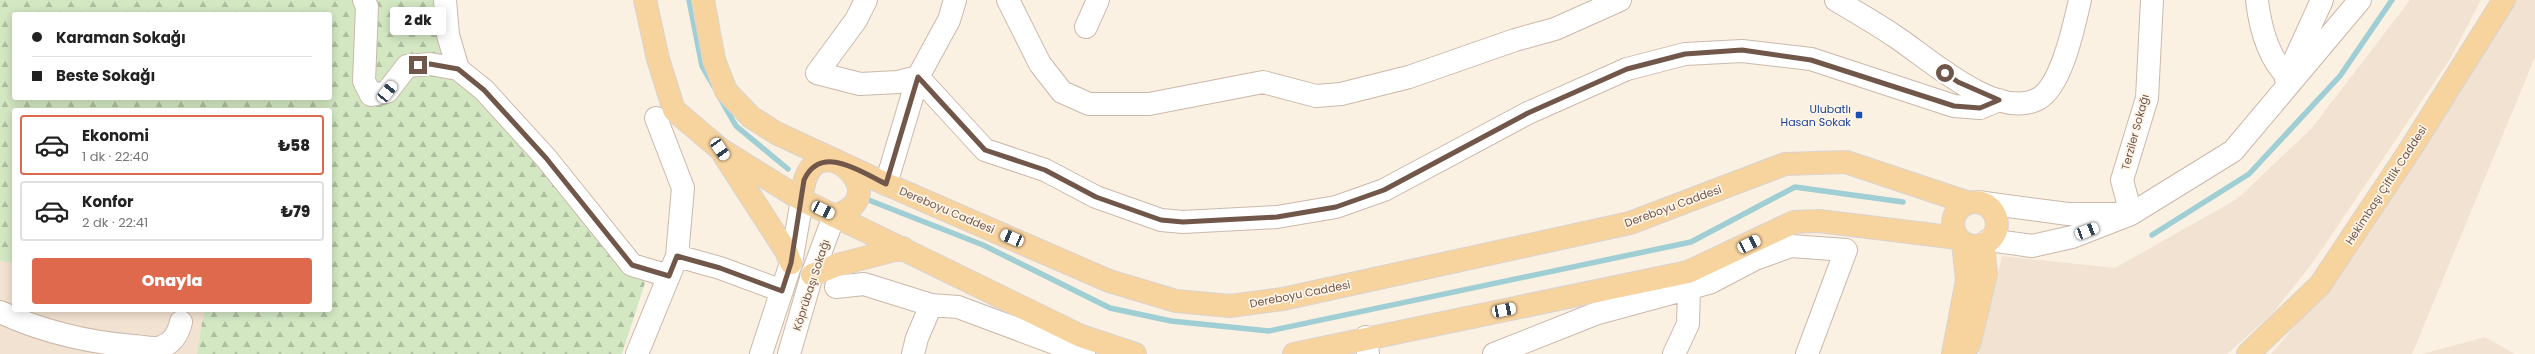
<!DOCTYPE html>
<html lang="tr">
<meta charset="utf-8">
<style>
:root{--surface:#fff;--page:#f2f2f2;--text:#222;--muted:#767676;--line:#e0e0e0;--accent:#df694d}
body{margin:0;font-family:Poppins,sans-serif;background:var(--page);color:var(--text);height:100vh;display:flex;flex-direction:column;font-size:15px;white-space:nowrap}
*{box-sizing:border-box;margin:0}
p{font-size:13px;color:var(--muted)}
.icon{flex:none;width:22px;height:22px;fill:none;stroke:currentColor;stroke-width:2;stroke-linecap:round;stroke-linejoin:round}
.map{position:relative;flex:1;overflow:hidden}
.details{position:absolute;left:12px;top:108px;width:320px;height:204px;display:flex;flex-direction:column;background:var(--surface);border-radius:4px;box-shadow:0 2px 10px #0003}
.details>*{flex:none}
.banner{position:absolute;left:12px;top:12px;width:320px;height:88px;border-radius:4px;box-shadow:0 2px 10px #0003;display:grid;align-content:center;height:88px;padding:0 20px;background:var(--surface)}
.end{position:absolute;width:18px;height:18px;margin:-9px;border:5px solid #71574a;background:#fff;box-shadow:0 0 0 2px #fff}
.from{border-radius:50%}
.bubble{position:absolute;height:28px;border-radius:4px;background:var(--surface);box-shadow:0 2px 10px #0003;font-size:13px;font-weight:800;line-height:28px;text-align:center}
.car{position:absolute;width:12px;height:24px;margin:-12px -6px;border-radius:5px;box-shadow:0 0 3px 1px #0007;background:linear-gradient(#fff 24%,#345 0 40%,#fff 0 76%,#345 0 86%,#fff 0)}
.banner b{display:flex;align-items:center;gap:14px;height:38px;font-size:15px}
.banner b+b{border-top:1px solid var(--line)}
.banner i{width:10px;height:10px;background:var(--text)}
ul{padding:7px 0 0;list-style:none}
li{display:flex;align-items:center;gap:12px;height:60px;margin:0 8px 6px;padding:0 12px;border:2px solid var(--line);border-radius:4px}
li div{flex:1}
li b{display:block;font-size:15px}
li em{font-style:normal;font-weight:800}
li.selected{border-color:var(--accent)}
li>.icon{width:36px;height:36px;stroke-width:1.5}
.cta{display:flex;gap:8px;margin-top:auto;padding:8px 20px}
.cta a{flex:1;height:46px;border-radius:4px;background:var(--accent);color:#fff;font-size:16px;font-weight:800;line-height:46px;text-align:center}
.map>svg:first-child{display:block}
.residential{fill:#f2e2d1}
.forest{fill:url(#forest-firs);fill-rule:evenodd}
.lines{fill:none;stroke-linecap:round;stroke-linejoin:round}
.stream{stroke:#9fced4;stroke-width:5.5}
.minor-casing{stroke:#cbb8aa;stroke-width:24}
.major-casing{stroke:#dad3d0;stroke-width:24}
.minor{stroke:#fff;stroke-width:22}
.major{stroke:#f7d39e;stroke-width:22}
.route{stroke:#71574a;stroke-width:5}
.transit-dot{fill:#1a4fb4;stroke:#fef5e8;stroke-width:1.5}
.labels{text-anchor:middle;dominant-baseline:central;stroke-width:3.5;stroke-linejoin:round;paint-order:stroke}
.transit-label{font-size:11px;fill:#164399;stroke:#fef5e8;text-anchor:end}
.street-label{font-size:11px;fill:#71574a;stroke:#fef5e8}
</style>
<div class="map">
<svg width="2535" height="354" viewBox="0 0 2535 354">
<defs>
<pattern id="forest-firs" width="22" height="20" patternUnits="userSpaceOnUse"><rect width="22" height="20" fill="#d2e7c2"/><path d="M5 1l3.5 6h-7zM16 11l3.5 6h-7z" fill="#afbea0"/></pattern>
</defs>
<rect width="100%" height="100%" fill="#fbf1e2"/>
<!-- residential -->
<path class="residential" d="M2410,0h71l-31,59 -136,202 -42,53 -45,40h-248l23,-98 113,12 122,-69 74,-70z
M2515,0h20v57l-123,297h-141l48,-56z
M0,261l14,2v47h190l-7,44h-197z
M2485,337l30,17h-93z"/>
<!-- forest -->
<path class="forest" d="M0,0h436l4,45 205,238 -23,71h-425l7,-44h126v-200h-316v153l-14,-2zM14,14h316v84h-316z"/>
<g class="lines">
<!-- stream -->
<path class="stream" d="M689,0l13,66 12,21
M720,98l16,28 52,43
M861,197l122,48 127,63 61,13 98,10 422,-89 104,-55 108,15
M2152,235l97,-61 91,-98 52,-76"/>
<defs>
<path id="minor" d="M364,0l3,7 -3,74 7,14 16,-3 20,-26 23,-2 28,5
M445,0l3,35 10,34 26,21 62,68 86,107 37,11
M866,0l-10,20 -39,53 43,11 38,-2 20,-5
M1008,0l32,64 22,28 27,12h60l114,-22 53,14 25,-2 68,-17 106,-37 40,-11 65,-29
M1836,0c20,12 41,24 60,37 32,21 100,84 142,62 24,-13 36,-74 42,-99
M2257,0c3,26 11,57 30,76
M1086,27l12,-27
M918,77l67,73 60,20 51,27 65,23 22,2 94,-5 59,-10 48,-17 144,-77 99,-44 58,-15 57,-3 69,8 143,47 26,2 19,-8
M2286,79l36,-79
M656,118l27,70 -6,68
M886,184l32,-107 31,-57 6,-20
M1977,202l91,12h52
M2131,214l-9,-34 25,-82 5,-98
M1989,240l43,6 40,-9 59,-23 102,-63 127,-151
M836,287l28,-3 67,21
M0,312c43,20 86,30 133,34 8,0 20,4 28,1 12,-4 17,-13 20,-25
M1366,337l2,17
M637,354l40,-98 43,12 62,23
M761,354l30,-91 11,-63
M789,354l23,-79 22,-59
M913,354l4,-16 14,-33 27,2 126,47
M1494,354l101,-40 114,-31 46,-24 36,-13 55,4 -39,104
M1674,354l14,-30 1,-35"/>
<path id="major" d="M645,0l13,59 16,51 46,39 82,51 279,136 54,18
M703,0l11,60 12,31 25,26 25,16 110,51 223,97 67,20 54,5 53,-7 347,-76 155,-59 61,-2 123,41
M724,155l62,96 5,12
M802,200c3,-88 102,-5 32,16
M1953 224a22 22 0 1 1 44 0a22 22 0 1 1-44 0Z
M812,275l25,-10 66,-17
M1969,345l17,-71 -3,-30
M1294,354l394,-82 106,-50 25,-1 139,17
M1953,354l14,-74 -4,-37
M2248,354l72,-69 88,-132 96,-153"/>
</defs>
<!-- minor casing -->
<use href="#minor" class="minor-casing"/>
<!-- major casing -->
<use href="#major" class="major-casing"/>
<!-- minor -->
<use href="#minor" class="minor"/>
<!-- major -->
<use href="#major" class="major"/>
</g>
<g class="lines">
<!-- route -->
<path class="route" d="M418,65l12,-1 28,5 26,21 62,68 86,107 37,11 8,-20 43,12 62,23 9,-28 13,-83c17,-37 57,-8 82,4l32,-107 67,73 60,20 51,27 65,23 22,2 94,-5 59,-10 48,-17 144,-77 99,-44 58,-15 57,-4 69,10 143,46 26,2 19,-8 -41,-18 -13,-9"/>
</g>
<!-- markers -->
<rect class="transit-dot" x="1855" y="111" width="8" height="8" rx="2"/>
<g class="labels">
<!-- transit labels -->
<g class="transit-label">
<text x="1851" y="109">Ulubatlı<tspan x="1851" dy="13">Hasan Sokak</tspan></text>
</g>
<!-- street labels -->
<g class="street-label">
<text transform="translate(2135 132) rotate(-75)">Terziler Sokağı</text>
<text transform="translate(2386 185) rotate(-57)">Hekimbaşı Çiftlik Caddesi</text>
<text transform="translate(1673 206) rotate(-20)">Dereboyu Caddesi</text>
<text transform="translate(947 210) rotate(23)">Dereboyu Caddesi</text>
<text transform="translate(811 285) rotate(-72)">Köprübaşı Sokağı</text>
<text transform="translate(1300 294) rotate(-11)">Dereboyu Caddesi</text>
</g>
</g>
</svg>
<i class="end from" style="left:1945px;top:73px"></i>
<i class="end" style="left:418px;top:65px"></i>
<div class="bubble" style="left:390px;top:7px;width:56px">2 dk</div>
<i class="car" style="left:387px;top:92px;rotate:39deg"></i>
<i class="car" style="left:720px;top:149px;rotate:146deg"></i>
<i class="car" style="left:823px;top:210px;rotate:116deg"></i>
<i class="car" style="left:2087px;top:231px;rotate:69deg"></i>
<i class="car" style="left:1012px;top:238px;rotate:293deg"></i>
<i class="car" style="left:1749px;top:244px;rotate:64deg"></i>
<i class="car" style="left:1504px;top:310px;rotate:79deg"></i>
<div class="banner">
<b><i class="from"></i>Karaman Sokağı</b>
<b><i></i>Beste Sokağı</b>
</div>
<section class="details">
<ul>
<li class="selected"><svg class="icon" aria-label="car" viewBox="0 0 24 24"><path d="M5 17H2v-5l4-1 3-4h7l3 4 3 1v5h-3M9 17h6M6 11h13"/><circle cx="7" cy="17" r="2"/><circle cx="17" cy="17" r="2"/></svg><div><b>Ekonomi</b><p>1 dk · 22:40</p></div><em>₺58</em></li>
<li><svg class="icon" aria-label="car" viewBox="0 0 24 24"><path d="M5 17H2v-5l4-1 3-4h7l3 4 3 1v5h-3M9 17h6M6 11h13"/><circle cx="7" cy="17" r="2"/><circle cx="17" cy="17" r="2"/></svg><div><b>Konfor</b><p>2 dk · 22:41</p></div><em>₺79</em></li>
</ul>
<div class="cta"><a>Onayla</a></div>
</section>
</div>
